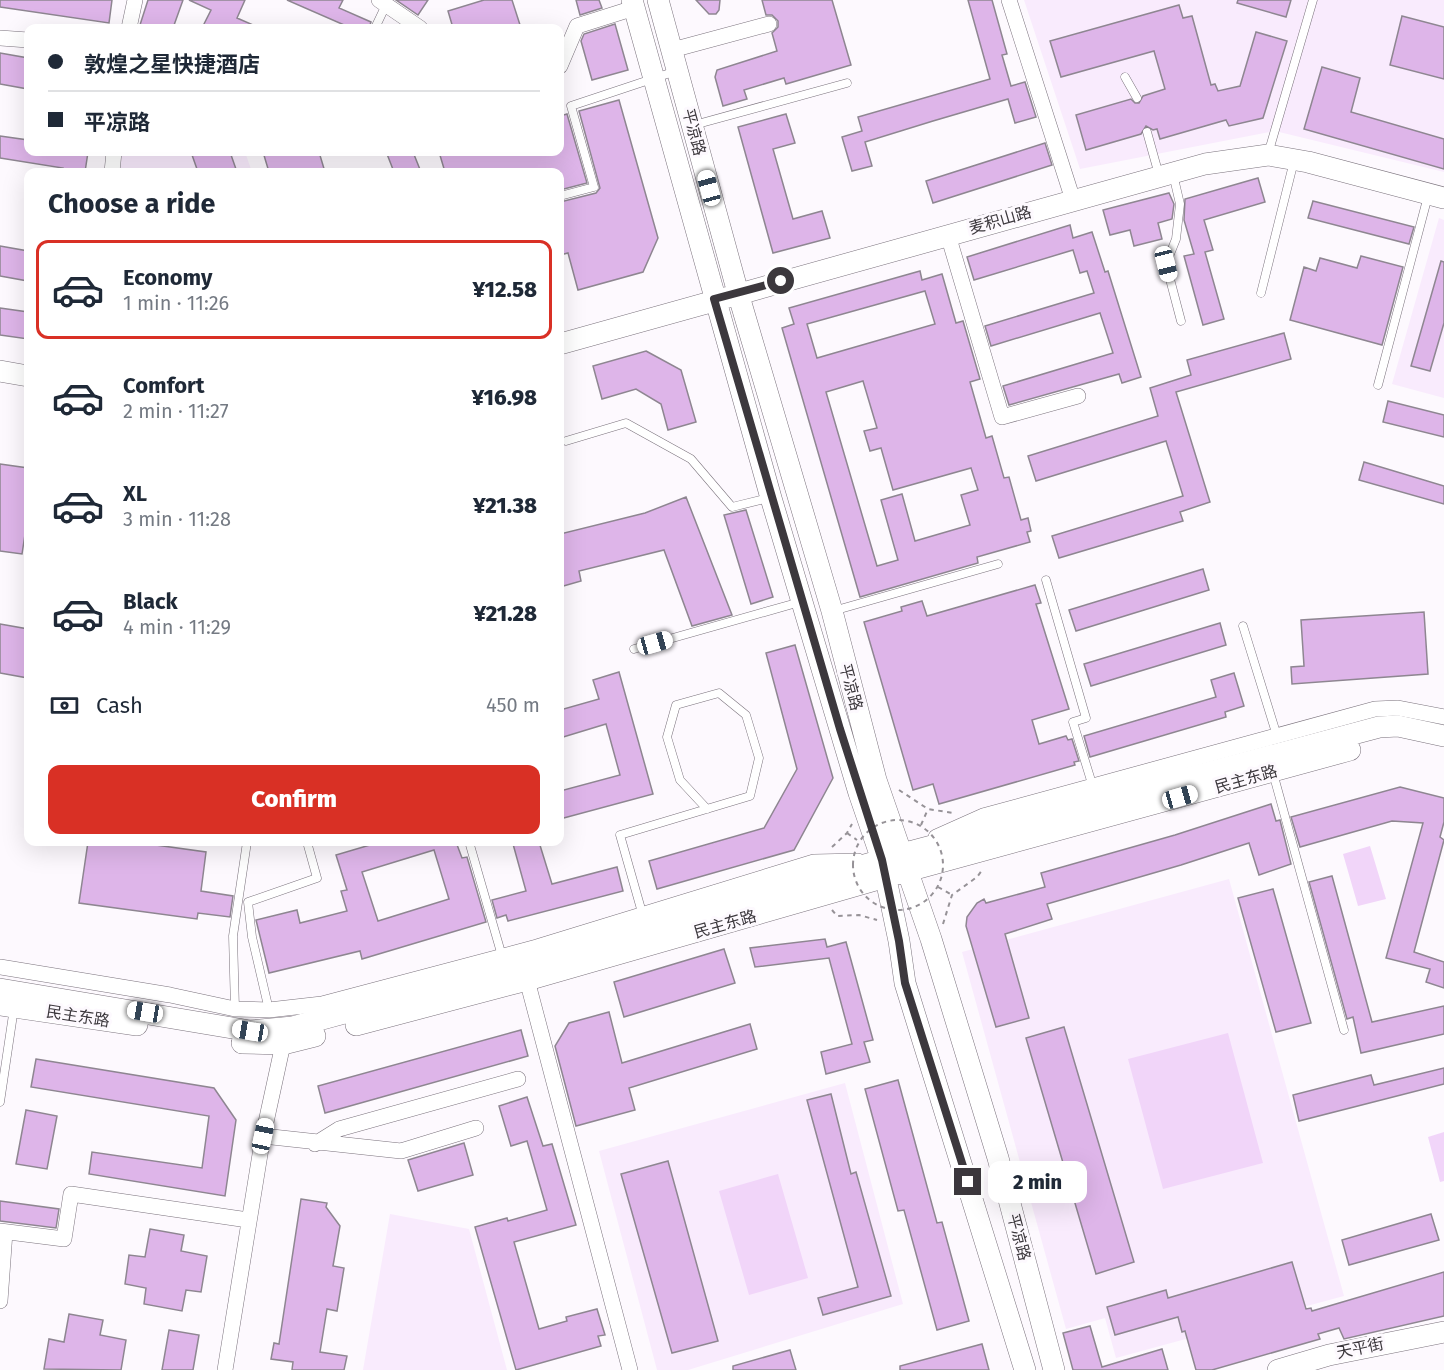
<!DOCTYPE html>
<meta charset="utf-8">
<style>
:root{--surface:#fff;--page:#f6f6f7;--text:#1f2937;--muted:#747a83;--line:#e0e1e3;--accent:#d93025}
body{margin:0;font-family:"Fira Sans","Noto Sans SC",sans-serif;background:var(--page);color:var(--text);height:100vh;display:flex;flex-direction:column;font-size:22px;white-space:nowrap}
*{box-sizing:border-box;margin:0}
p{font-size:20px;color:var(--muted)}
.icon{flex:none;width:33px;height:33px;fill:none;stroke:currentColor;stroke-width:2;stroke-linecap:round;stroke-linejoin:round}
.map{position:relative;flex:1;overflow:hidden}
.sheet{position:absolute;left:24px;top:168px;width:540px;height:678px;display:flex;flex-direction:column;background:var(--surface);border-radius:12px;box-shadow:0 6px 24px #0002}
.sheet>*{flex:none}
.top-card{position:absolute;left:24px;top:24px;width:540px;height:132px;border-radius:12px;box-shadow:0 6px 24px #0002;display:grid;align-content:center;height:132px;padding:0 24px;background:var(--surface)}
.end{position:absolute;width:27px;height:27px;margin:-14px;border:8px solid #3c383d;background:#fff;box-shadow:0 0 0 3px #fff}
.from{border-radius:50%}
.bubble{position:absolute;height:42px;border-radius:12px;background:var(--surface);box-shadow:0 6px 24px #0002;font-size:20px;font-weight:800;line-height:42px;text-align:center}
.car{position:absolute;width:18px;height:36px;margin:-18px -9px;border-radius:8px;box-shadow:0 0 4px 2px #0007;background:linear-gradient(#fff 24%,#345 0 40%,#fff 0 76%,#345 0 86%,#fff 0)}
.top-card b{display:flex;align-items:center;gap:21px;height:57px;font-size:22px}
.top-card b+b{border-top:2px solid var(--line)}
.top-card i{width:15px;height:15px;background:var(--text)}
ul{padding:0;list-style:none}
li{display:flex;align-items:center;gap:18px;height:99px;margin:0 12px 9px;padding:0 12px;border:3px solid transparent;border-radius:12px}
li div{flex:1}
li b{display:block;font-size:22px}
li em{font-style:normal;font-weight:800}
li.selected{border-color:var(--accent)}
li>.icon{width:54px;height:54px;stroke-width:1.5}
h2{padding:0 24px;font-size:27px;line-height:72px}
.pay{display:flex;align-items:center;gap:15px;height:66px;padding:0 24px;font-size:22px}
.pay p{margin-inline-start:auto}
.cta{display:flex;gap:12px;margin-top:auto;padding:12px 24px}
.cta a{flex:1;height:69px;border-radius:12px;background:var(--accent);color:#fff;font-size:24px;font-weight:800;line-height:69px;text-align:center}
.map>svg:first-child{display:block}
.built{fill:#f9ebfd}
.green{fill:#f1d5f9}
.building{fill:#deb5e9;stroke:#8e8691;stroke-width:1.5;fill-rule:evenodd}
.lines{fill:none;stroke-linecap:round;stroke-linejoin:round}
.lane-casing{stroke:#7b737d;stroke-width:9}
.street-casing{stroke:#7b737d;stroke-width:16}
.secondary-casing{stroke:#7b737d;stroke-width:22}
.path{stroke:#969297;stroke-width:2;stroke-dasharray:4.5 4.5;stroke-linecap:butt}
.lane{stroke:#fff;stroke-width:8}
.street{stroke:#fff;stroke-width:15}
.secondary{stroke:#fff;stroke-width:21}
.path-bridge{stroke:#969297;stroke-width:2;stroke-dasharray:4.5 4.5;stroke-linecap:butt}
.route{stroke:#3c383d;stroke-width:8}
.labels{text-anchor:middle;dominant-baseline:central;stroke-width:6;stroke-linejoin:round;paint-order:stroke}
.street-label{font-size:16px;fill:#3c383d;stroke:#fdf9fe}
</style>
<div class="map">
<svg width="1444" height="1370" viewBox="0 0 1444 1370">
<rect width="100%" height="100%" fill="#fdf9fe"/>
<!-- built -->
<path class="built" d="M1024,0h420v172l-169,-41 -195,38z
M122,152h123l7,20h-132z
M1439,218l5,2v178l-52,-14z
M1229,879l115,417 -228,62 -11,-40 -39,11 -104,-377z
M845,1083l58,221 -215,66h-31l-58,-219z
M390,1214l79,15 38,141h-144z"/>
<!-- green -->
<path class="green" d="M1370,846l16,53 -28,7 -15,-52z
M1228,1033l35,130 -100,26 -35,-130z
M1444,1132v49l-4,1 -12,-45z
M778,1174l30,104 -59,17 -30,-104z"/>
<!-- building -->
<path class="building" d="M0,0h112l-3,23 -109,-16z
M148,0h35l-10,28h-34z
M189,0h56l-8,18 23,10h-58l9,-18z
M287,0h56l-4,8 32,14 -2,6h-18z
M396,0h32l-10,15z
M484,0h28l9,28h-68l-5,-17z
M576,0h23l3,8 -22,7z
M696,0h24l-1,10 -3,4h-7z
M762,0h70l19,65 -65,19 -2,-6 -40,12 3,9 -24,7 -8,-29 2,-7 60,-19 -5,-18 6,-6v-6l-6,-6h-6z
M968,0h24l15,54 -5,1 9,31 14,-4 11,35 -21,6 -7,-24 -75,22 -68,21 7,24 -20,5 -10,-34 20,-6 -4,-14 132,-38z
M1238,0h53l-5,17 -49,-14z
M1179,5l4,13 9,-2 19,69 4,-1 3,7 22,-5 16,-54 31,9 -24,77 -34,8 -3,-6 -66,19 -3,-10 -4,1 -7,-4 -5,8 -55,16 -10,-35 55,-16 4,4h4l4,-7 22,-7 -11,-38 -93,26 -11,-36z
M1402,16l42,11v52l-54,-14z
M615,24l13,46 -36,10 -11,-39 3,-7z
M0,53l28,5v31l-28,-5z
M1322,67l38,11 -9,34 93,27v30l-140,-40z
M619,100l39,138 -15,34 -65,18 -10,-37 -8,2v-53l36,-9 4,-5 -21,-77z
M567,114l20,69 -27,7v-18h-115l-6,-20h121v-36z
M786,114l9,29 -22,6 20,70 29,-8 8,27 -57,15 -35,-126z
M0,136l28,4v12h60l-3,20h-23l1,-4 -63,-10z
M1045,143l7,22 -119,38 -7,-22z
M191,152h39l7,20h-39z
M263,152h56l6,20h-56z
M394,152h19l8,20h-27l-7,-18z
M1258,178l7,24 -61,18 9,30 -8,2 19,67 -21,6 -19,-69 10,-2 -10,-34 1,-21z
M1169,193l5,11 -2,15 -14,4 4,16 -28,7 -4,-16 -20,5 -7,-25z
M1313,201l101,26 -5,17 -101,-26z
M1070,225l3,13 19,-6 13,40 3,-1 33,106 -19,6 -3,-9 -110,31 -6,-19 110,-33 -13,-40 -109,33 -6,-20 109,-33 -7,-22 -7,2 -7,-23 -99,30 -7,-23z
M0,246l28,5v30l-28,-5z
M1361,256l42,11 -21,78 -92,-25 14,-53 12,4 4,-13 37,10z
M1441,261l3,1v61l-14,48 -19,-5z
M920,271l2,9 20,-6 14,49 7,-2 17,58 -10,3 16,56 6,-2 12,42 5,-1 12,43 7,-2 3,13 -4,1 3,10 -53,15 1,6 -118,34 -78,-269 12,-4 -5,-16zM925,291l10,33 -118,34 -10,-34zM863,381l14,47 -13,3 6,20 11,-3 12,42 78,-22 7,22 -17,5 9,30 -55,16 -13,-47 -21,6 17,60 -21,6 -51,-174z
M0,308l28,4v27l-28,-4z
M1284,333l7,26 -115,33 34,110 -30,10 3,9 -124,37 -7,-22 131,-40 -17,-55 -130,40 -8,-25 130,-40 -8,-28 41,-13 -4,-15z
M646,351l35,19 15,52 -28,8 -7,-26 -25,-15 -34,10 -9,-33z
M1388,401l56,14v22l-61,-15z
M1364,462l80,24v18l-85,-24z
M0,464l28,4v47l-6,39 -22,-3z
M686,497l46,118 -40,11 -28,-76 -85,21 2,10 -21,6v-53l85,-21z
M746,510l27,87 -22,7 -27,-89z
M1203,569l6,21 -133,41 -7,-21z
M1035,585l6,18 -5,1 33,105 -37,11 7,24 27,-8 2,4 4,-1 7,22 -5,1 1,3 -136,39 -6,-20 -20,6 -49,-168 38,-11 -1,-4 21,-6 5,15z
M1424,612l4,62 -136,10 -1,-17 13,-1 -3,-46z
M1220,623l6,22 -135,41 -7,-22z
M0,624l28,5v49l-28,-5z
M795,645l38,133 -39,72 -137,39 -8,-28 115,-33 33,-59 -31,-116z
M619,672l34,122 -93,25v-28l60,-16 -14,-51 -46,14v-28l39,-11 -6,-19z
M1234,673l10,33 -19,6 1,5 -136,40 -6,-21 132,-39 -5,-17z
M1400,787l44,11v24l-4,15 4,3 -30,112 30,10v26l-18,-6 4,-13 -44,-11 37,-135 -31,-2 -92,26 -9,-30z
M1271,804l5,17 4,-1 11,44 -32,11 -10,-32 -68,22 -134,39 5,15 -47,15 24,84 -33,9 -30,-101 1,-9 10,-14 7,-4 2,4 59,-16 -4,-14 134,-38z
M88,842h46l72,10 -5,39 32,5 -3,21 -32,-4 -1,6 -118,-16z
M380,842h76l6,16 5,-1 19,65 -124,37 -2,-8 -91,22 -13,-53 41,-10 3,13 47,-12 -6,-20 6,-1 -11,-35zM434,850l15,49 -71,22 -16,-49z
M520,842h19l13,42 65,-17 6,24 -115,30 -2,-6 -9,3 -5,-18 34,-9 -13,-47z
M1332,876l40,146 72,-16v28l-83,19 -8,-36 -6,2 -38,-137z
M1273,889l38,134 -35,9 -38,-134z
M825,939l2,8 19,-5 27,98 -9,2 6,20 -44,12 -5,-22 31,-8 -23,-86 -74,9 -5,-19z
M724,949l11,34 -111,34 -10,-35z
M609,1012l13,51 128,-39 7,25 -128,39 6,22 -59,16 -21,-80 14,-23z
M1064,1027l70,235 -38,12 -70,-236z
M521,1030l7,26 -203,57 -7,-27z
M36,1059l178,29 22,32 -11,76 -136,-22 3,-22 110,16 7,-52 -178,-29z
M1444,1068v16l-145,37 -6,-26 78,-20 3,10z
M898,1080l39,143 5,-1 27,99 -32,9 -33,-120 -6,1 -33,-122z
M831,1094l20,80 5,-2 35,124 -68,19 -5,-17 40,-11 -51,-187z
M527,1097l16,49 9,-2 24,81 -62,17 25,87 28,-8 -1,-4 31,-8 8,26 -7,1 3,10 -85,24 -41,-143 32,-9 1,3 39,-11 -20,-69 -16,5 -12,-40z
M26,1110l31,6 -10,53 -31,-5z
M464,1143l9,32 -55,16 -10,-31z
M668,1161l50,180 -46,12 -51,-179z
M301,1199l26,4 -1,4 14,19 -7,40 11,2 -7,43 -10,-2 -7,43 27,4 -3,14h-52l1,-8 -22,-3 3,-16 5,1z
M0,1201l59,8 -3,19 -56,-7z
M1431,1214l8,26 -90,25 -7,-25z
M150,1229l34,6 -3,16 26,5 -6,36 -15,-2 -4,21 -38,-7 2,-16 -21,-4 4,-29 16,2z
M1292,1262l14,47 5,-1 1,3 132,-39v44l-100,23 -5,-11 -21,6 2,5 -108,31h-16l-11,-39 -3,1 -4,-15 -63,18 -8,-28 59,-17 2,8z
M69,1314l34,6 -3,15 26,5 -5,30 -77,-1 5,-30 15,3z
M1090,1326l12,41 60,-18 6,21h-95l-10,-37z
M169,1330l30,5 -6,35h-31z
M982,1344l7,26h-89v-4z
M790,1350l6,20h-63v-4z"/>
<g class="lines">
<defs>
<path id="lane" d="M375,28l11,-23
M1125,77l12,21
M694,125l153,-42
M1147,132l12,43
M1268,154l45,-154
M1173,174l7,30 -4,35 -10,25 15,57
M560,196l34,-9 -23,-81 105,-35
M1261,293l33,-132
M1378,385l50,-189
M566,441l60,-18 65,36 41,48 37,-9
M1046,580l40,138 -13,4 20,65
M833,611l165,-47
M1243,626l34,110
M634,649l166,-47
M1273,773l71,257
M470,845l32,111
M643,916l-23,-81 130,-39 9,-38 -13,-43 -27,-22 -43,12 -9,32 13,43 27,29
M235,1009l-2,-73 14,-94
M269,1010l-17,-73 -4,-35 69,-24 -10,-36
M0,1102l14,-94"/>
<path id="street" d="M379,0l41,28
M1009,0l64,200
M129,28l6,-28
M0,38l28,2
M672,50l97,-26
M560,66l17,-40 57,-18
M112,172l2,-20
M948,235l54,182 76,-21
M936,837l47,-21 392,-107 23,-1 46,9
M0,967l170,28 65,14 34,1 53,-6 215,-57 277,-85 44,-1
M527,980l103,390
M263,1136l138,15 75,-23
M315,1144l24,-15 179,-50
M0,1231l64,8 7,-45 177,26
M0,1301l5,-69
M225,1370l38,-234 20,-92"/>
<path id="secondary" d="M632,0l139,498 88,295 23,67 17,81 6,42 120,387
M658,0l80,293 94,318 44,169 55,159 67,219 56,212
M560,344l645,-180 63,-9 40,7 136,36
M0,371l28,5
M0,989l250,42 43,-4 246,-67 363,-106 477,-127 19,-1 46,10
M0,1005l137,20
M356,1025l171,-45 359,-103 464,-127
M242,1043l41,1 32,-8
M1278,1370l51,-15 115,-23"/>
</defs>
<!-- lane casing -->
<use href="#lane" class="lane-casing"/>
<!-- street casing -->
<use href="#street" class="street-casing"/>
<!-- secondary casing -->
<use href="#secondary" class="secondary-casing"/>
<!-- path -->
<path class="path" d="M899,790l29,19 25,4
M921,825l7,-16
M847,833l10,7
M832,847l15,-14 5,-9
M938,887l14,8
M832,910l5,6 22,-1 18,5
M943,924l9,-29 25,-18 6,-8"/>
<!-- lane -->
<use href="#lane" class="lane"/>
<!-- street -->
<use href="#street" class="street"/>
<!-- secondary -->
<use href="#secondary" class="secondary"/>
<!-- path-bridge -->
<path class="path-bridge" d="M853 865a45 45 0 1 1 90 0a45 45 0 1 1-90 0Z"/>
</g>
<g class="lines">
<!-- route -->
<path class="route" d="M781,281l-67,18 126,430 42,131 17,81 6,42 63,199"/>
</g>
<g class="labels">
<!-- street labels -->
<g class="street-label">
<text transform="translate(694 132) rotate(75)">平凉路</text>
<text transform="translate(1000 220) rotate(-16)">麦积山路</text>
<text transform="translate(851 687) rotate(75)">平凉路</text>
<text transform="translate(1246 779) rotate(-16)">民主东路</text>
<text transform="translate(725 924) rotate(-16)">民主东路</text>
<text transform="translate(78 1016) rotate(9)">民主东路</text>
<text transform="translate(1019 1237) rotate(75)">平凉路</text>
<text transform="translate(1360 1348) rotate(-12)">天平街</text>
</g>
</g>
</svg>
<i class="end from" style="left:781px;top:281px"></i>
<i class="end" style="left:968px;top:1182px"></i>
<div class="bubble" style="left:988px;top:1161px;width:99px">2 min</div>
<i class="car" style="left:709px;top:188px;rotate:345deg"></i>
<i class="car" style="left:1166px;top:264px;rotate:166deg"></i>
<i class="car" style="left:655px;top:643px;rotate:74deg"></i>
<i class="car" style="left:1180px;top:797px;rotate:74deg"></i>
<i class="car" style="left:145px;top:1012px;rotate:279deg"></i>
<i class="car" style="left:250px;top:1031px;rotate:280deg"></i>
<i class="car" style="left:263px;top:1136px;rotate:12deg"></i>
<div class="top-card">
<b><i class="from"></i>敦煌之星快捷酒店</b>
<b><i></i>平凉路</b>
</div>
<section class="sheet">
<h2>Choose a ride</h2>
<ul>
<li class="selected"><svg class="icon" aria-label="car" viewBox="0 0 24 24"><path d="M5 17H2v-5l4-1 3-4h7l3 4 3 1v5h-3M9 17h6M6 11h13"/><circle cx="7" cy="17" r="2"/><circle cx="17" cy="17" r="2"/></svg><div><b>Economy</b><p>1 min · 11:26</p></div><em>¥12.58</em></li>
<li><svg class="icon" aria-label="car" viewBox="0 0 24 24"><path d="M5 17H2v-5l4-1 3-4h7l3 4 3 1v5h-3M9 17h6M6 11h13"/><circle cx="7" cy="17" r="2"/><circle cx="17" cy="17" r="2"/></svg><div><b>Comfort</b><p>2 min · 11:27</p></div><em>¥16.98</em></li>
<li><svg class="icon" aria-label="car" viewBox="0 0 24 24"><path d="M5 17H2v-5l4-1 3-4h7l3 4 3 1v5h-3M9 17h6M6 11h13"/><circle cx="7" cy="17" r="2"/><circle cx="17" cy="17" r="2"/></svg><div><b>XL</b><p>3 min · 11:28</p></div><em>¥21.38</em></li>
<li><svg class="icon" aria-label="car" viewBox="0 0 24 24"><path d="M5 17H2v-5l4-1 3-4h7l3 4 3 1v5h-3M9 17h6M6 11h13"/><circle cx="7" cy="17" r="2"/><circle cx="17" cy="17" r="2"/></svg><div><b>Black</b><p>4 min · 11:29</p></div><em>¥21.28</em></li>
</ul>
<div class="pay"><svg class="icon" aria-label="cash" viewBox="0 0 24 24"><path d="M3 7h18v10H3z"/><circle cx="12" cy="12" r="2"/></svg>Cash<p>450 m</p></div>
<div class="cta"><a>Confirm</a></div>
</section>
</div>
